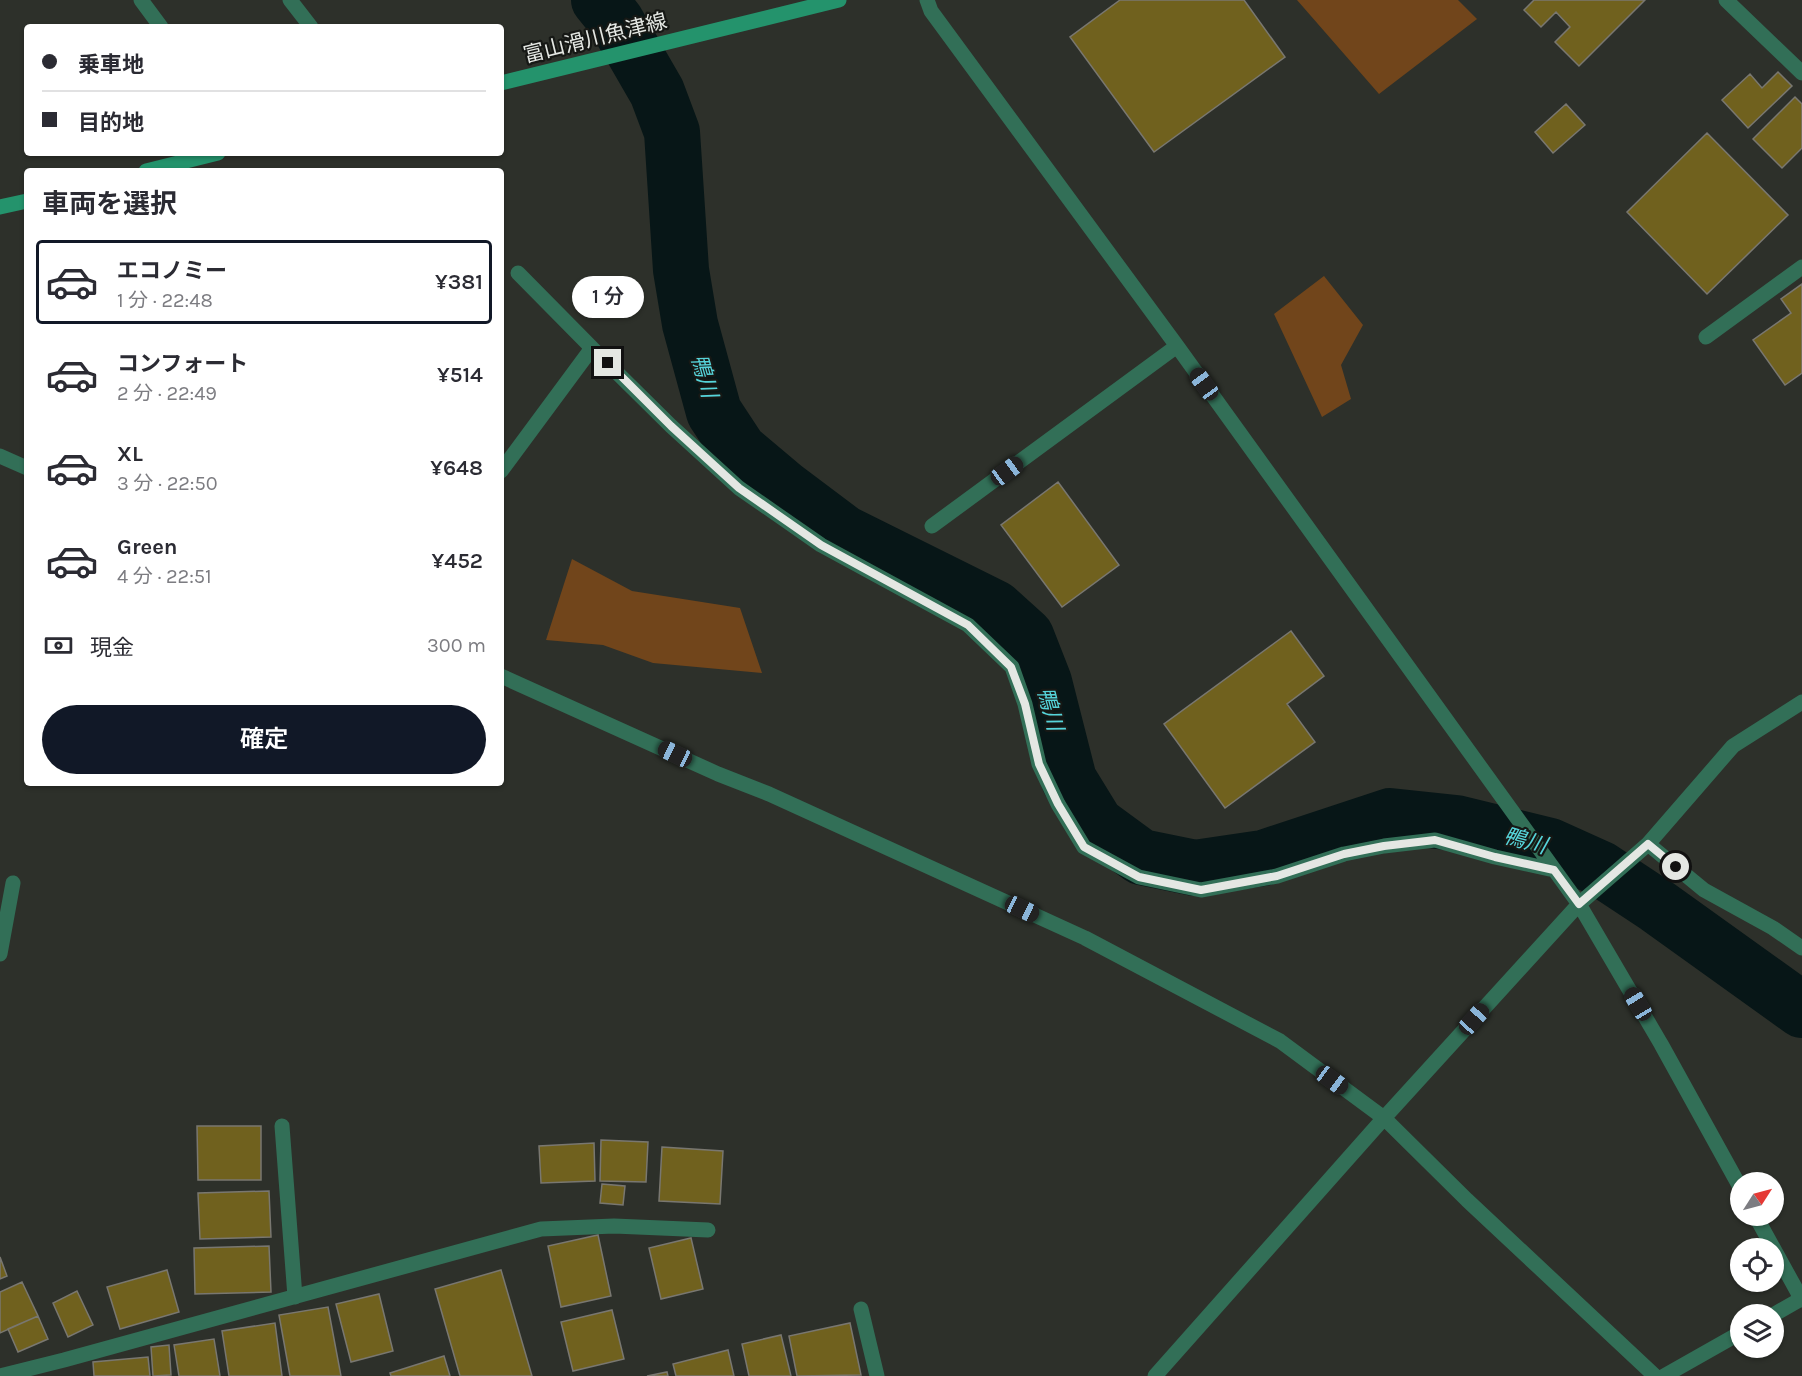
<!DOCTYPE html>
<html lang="ja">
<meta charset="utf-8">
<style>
:root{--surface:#fff;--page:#f7f7f7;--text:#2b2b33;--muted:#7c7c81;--line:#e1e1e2;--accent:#111827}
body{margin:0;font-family:Karla,"Noto Sans JP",sans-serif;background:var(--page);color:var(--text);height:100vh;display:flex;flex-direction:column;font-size:22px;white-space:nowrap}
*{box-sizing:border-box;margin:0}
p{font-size:20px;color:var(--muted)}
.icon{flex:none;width:33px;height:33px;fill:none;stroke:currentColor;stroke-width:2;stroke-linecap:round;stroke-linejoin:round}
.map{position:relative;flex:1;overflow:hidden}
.panel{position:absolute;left:24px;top:168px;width:480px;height:618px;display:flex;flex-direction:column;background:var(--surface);border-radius:6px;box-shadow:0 2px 4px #0004}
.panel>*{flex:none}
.banner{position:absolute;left:24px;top:24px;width:480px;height:132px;border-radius:6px;box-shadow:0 2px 4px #0004;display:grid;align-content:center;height:132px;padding:0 18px;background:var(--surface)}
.needle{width:39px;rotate:54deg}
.buttons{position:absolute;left:1730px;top:1172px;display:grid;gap:12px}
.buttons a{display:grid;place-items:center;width:54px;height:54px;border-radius:50%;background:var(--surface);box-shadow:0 2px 4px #0004;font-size:30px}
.end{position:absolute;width:27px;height:27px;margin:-14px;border:8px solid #e4e7e3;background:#111;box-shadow:0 0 0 3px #111}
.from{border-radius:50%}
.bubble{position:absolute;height:42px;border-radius:21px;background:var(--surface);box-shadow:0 2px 4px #0004;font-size:20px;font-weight:600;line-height:42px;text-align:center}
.car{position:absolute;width:18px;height:36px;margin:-18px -9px;border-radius:8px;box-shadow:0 0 4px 2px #0007;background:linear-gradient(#222 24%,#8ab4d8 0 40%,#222 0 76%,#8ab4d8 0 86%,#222 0)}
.banner b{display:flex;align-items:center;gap:21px;height:57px;font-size:22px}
.banner b+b{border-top:2px solid var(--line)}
.banner i{width:15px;height:15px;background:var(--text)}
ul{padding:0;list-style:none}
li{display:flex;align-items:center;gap:18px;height:84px;margin:0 12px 9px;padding:0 6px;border:3px solid transparent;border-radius:6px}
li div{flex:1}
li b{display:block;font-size:22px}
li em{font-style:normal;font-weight:600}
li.current{border-color:var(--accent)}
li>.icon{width:54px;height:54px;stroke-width:1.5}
h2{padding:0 18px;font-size:27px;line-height:72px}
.pay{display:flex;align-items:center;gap:15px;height:66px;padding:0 18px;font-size:22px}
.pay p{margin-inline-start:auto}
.primary-button{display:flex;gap:12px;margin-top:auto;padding:12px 18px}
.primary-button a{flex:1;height:69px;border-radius:36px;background:var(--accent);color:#fff;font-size:24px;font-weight:600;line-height:69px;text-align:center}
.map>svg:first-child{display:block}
.green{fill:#71451b}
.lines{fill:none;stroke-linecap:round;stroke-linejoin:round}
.river{stroke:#071617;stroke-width:56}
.building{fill:#70611e;stroke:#797770;stroke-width:1.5}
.street{stroke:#326f57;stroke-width:15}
.secondary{stroke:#24936c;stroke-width:15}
.route{stroke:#e4e7e3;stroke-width:8}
.labels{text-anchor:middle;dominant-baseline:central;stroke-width:4.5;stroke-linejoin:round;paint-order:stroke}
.street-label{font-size:21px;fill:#e4e7e3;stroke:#161815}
.water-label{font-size:22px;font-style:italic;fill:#56d4da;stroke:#161815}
</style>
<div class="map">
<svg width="1802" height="1376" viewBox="0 0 1802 1376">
<rect width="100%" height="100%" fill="#2d302a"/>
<!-- green -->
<path class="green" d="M1297,0h161l19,19 -98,75z
M1324,276l39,49 -22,40 10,34 -29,18 -48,-103z
M572,559l60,32 108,17 22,65 -109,-10 -50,-18 -57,-5z"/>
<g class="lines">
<!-- river -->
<path class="river" d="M599,0l17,21 41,71 15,40 9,138 9,54 24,88 25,38 45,38 60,45 151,75 31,28 18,46 25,98 27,44 45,33 54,11 68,-10 127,-42 66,7 94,23 51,23 56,37 145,104"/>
</g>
<!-- building -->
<path class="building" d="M1120,0h124l41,57 -131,95 -84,-115z
M1534,0h111l-66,66 -24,-24 15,-15 -14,-15 -15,15 -17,-17z
M1778,72l14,14 -44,42 -26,-28 28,-26 12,14z
M1795,97l7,7v44l-20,20 -29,-29z
M1566,104l19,21 -32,28 -18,-21z
M1707,133l81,82 -81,79 -80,-82z
M1802,284v89l-17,12 -32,-45 38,-27 -10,-14z
M1058,482l61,83 -57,42 -61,-82z
M1291,631l33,45 -37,28 28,38 -90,66 -61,-84z
M197,1126h64v54h-63z
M601,1140l47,2 -2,40 -46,-1z
M594,1143l1,38 -54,2 -2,-37z
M662,1147l61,4 -3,53 -61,-3z
M602,1184l23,2 -2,19 -23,-2z
M269,1191l2,46 -71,2 -2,-46z
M598,1235l13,61 -50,11 -13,-61z
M691,1238l12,51 -42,10 -12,-51z
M269,1246l2,46 -76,2 -1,-46z
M0,1257l7,19 -7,3z
M167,1270l12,42 -59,17 -13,-42z
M501,1270l31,106h-72l-25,-87z
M22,1282l16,34 -38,17v-41z
M77,1291l16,34 -25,12 -15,-34z
M379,1294l14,57 -42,11 -15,-58z
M328,1307l13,69h-51l-11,-61z
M612,1310l12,49 -51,12 -12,-49z
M38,1316l10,23 -30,13 -10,-23z
M275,1323l7,53h-53l-7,-45z
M850,1323l11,52 -64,1 -8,-40z
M781,1335l10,41h-42l-7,-32z
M214,1339l6,37h-41l-5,-31z
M169,1345l2,30 -18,1 -2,-29z
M728,1350l6,26h-58l-3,-12z
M444,1356l6,20h-59l-1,-3z
M148,1357l2,19h-56l-1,-14z
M667,1372l1,4h-21z"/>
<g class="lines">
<!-- street -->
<path class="street" d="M141,0l20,27
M290,0l21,27
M927,0l4,11 246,335 402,558 82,140 79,143
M1726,0l76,73
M1706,337l96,-70
M592,348l79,78 68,62 82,57 147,80 44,42 13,37 14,60 19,40 26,43 55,30 62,13 76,-14 67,-22 40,-8 51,-6 60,17 59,13
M0,456l27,12
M501,471l91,-123 -74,-75
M932,526l245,-180
M501,676l217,98 51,20 316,144 195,103 104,77 83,82 188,176
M1648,844l56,46 69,38 29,20
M0,954l13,-71
M282,1126l13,171
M1755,1215l47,85
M861,1309l16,67
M1773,1315l28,-16
M0,1376l64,-16 477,-131 73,-3 94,4
M1155,1376l229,-258 195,-214 69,-60 85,-98 69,-44
M1664,1376l76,-43"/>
<!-- secondary -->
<path class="secondary" d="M501,83l338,-83
M146,171l72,-18
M0,207l27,-6"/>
</g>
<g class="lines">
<!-- route -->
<path class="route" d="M608,363l63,63 68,62 82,57 147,80 43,42 14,37 14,60 19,40 26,43 55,30 62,13 76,-14 67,-22 40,-8 51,-6 60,17 59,13 25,34 69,-60 28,23"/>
</g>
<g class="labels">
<!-- street labels -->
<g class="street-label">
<text transform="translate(595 38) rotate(-14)">富山滑川魚津線</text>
</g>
<!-- water labels -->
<g class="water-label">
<text transform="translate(704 376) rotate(74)">鴨川</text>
<text transform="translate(1050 709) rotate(75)">鴨川</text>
<text transform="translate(1525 841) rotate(15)">鴨川</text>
</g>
</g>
</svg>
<div class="buttons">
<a><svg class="needle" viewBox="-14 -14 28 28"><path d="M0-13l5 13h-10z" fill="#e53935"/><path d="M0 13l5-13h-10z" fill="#7c7c81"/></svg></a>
<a><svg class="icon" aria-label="locate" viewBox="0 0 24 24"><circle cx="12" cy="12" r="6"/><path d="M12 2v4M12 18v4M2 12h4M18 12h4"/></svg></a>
<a><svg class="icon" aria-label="layers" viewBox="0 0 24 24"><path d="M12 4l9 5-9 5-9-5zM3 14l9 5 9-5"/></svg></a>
</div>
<i class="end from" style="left:1676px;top:867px"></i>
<i class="end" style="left:608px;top:363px"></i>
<div class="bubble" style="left:572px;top:276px;width:72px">1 分</div>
<i class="car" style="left:1204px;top:384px;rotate:324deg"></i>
<i class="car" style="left:1007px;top:471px;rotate:54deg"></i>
<i class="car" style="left:675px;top:754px;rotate:295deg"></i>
<i class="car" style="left:1022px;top:909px;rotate:115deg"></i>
<i class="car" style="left:1638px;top:1004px;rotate:329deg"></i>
<i class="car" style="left:1474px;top:1019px;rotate:42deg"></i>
<i class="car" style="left:1332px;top:1080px;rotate:126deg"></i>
<div class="banner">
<b><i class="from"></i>乗車地</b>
<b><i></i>目的地</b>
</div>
<section class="panel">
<h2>車両を選択</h2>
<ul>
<li class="current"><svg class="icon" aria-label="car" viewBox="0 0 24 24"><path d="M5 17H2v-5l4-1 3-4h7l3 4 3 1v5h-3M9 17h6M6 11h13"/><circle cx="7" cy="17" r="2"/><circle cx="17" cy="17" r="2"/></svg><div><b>エコノミー</b><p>1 分 · 22:48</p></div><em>¥381</em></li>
<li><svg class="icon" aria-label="car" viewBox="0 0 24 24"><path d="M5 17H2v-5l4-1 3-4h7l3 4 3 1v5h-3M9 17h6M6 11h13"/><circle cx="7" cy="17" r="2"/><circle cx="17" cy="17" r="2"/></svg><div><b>コンフォート</b><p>2 分 · 22:49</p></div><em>¥514</em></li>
<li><svg class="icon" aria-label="car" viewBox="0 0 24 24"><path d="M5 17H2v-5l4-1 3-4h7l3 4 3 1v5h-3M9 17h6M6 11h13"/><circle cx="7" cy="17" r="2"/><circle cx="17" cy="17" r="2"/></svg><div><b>XL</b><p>3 分 · 22:50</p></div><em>¥648</em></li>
<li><svg class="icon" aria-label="car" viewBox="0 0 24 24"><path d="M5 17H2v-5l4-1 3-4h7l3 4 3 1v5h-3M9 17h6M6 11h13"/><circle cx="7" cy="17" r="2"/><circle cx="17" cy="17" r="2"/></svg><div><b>Green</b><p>4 分 · 22:51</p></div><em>¥452</em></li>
</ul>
<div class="pay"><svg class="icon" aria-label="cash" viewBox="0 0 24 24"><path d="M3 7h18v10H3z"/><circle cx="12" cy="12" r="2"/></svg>現金<p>300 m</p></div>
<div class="primary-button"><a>確定</a></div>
</section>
</div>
